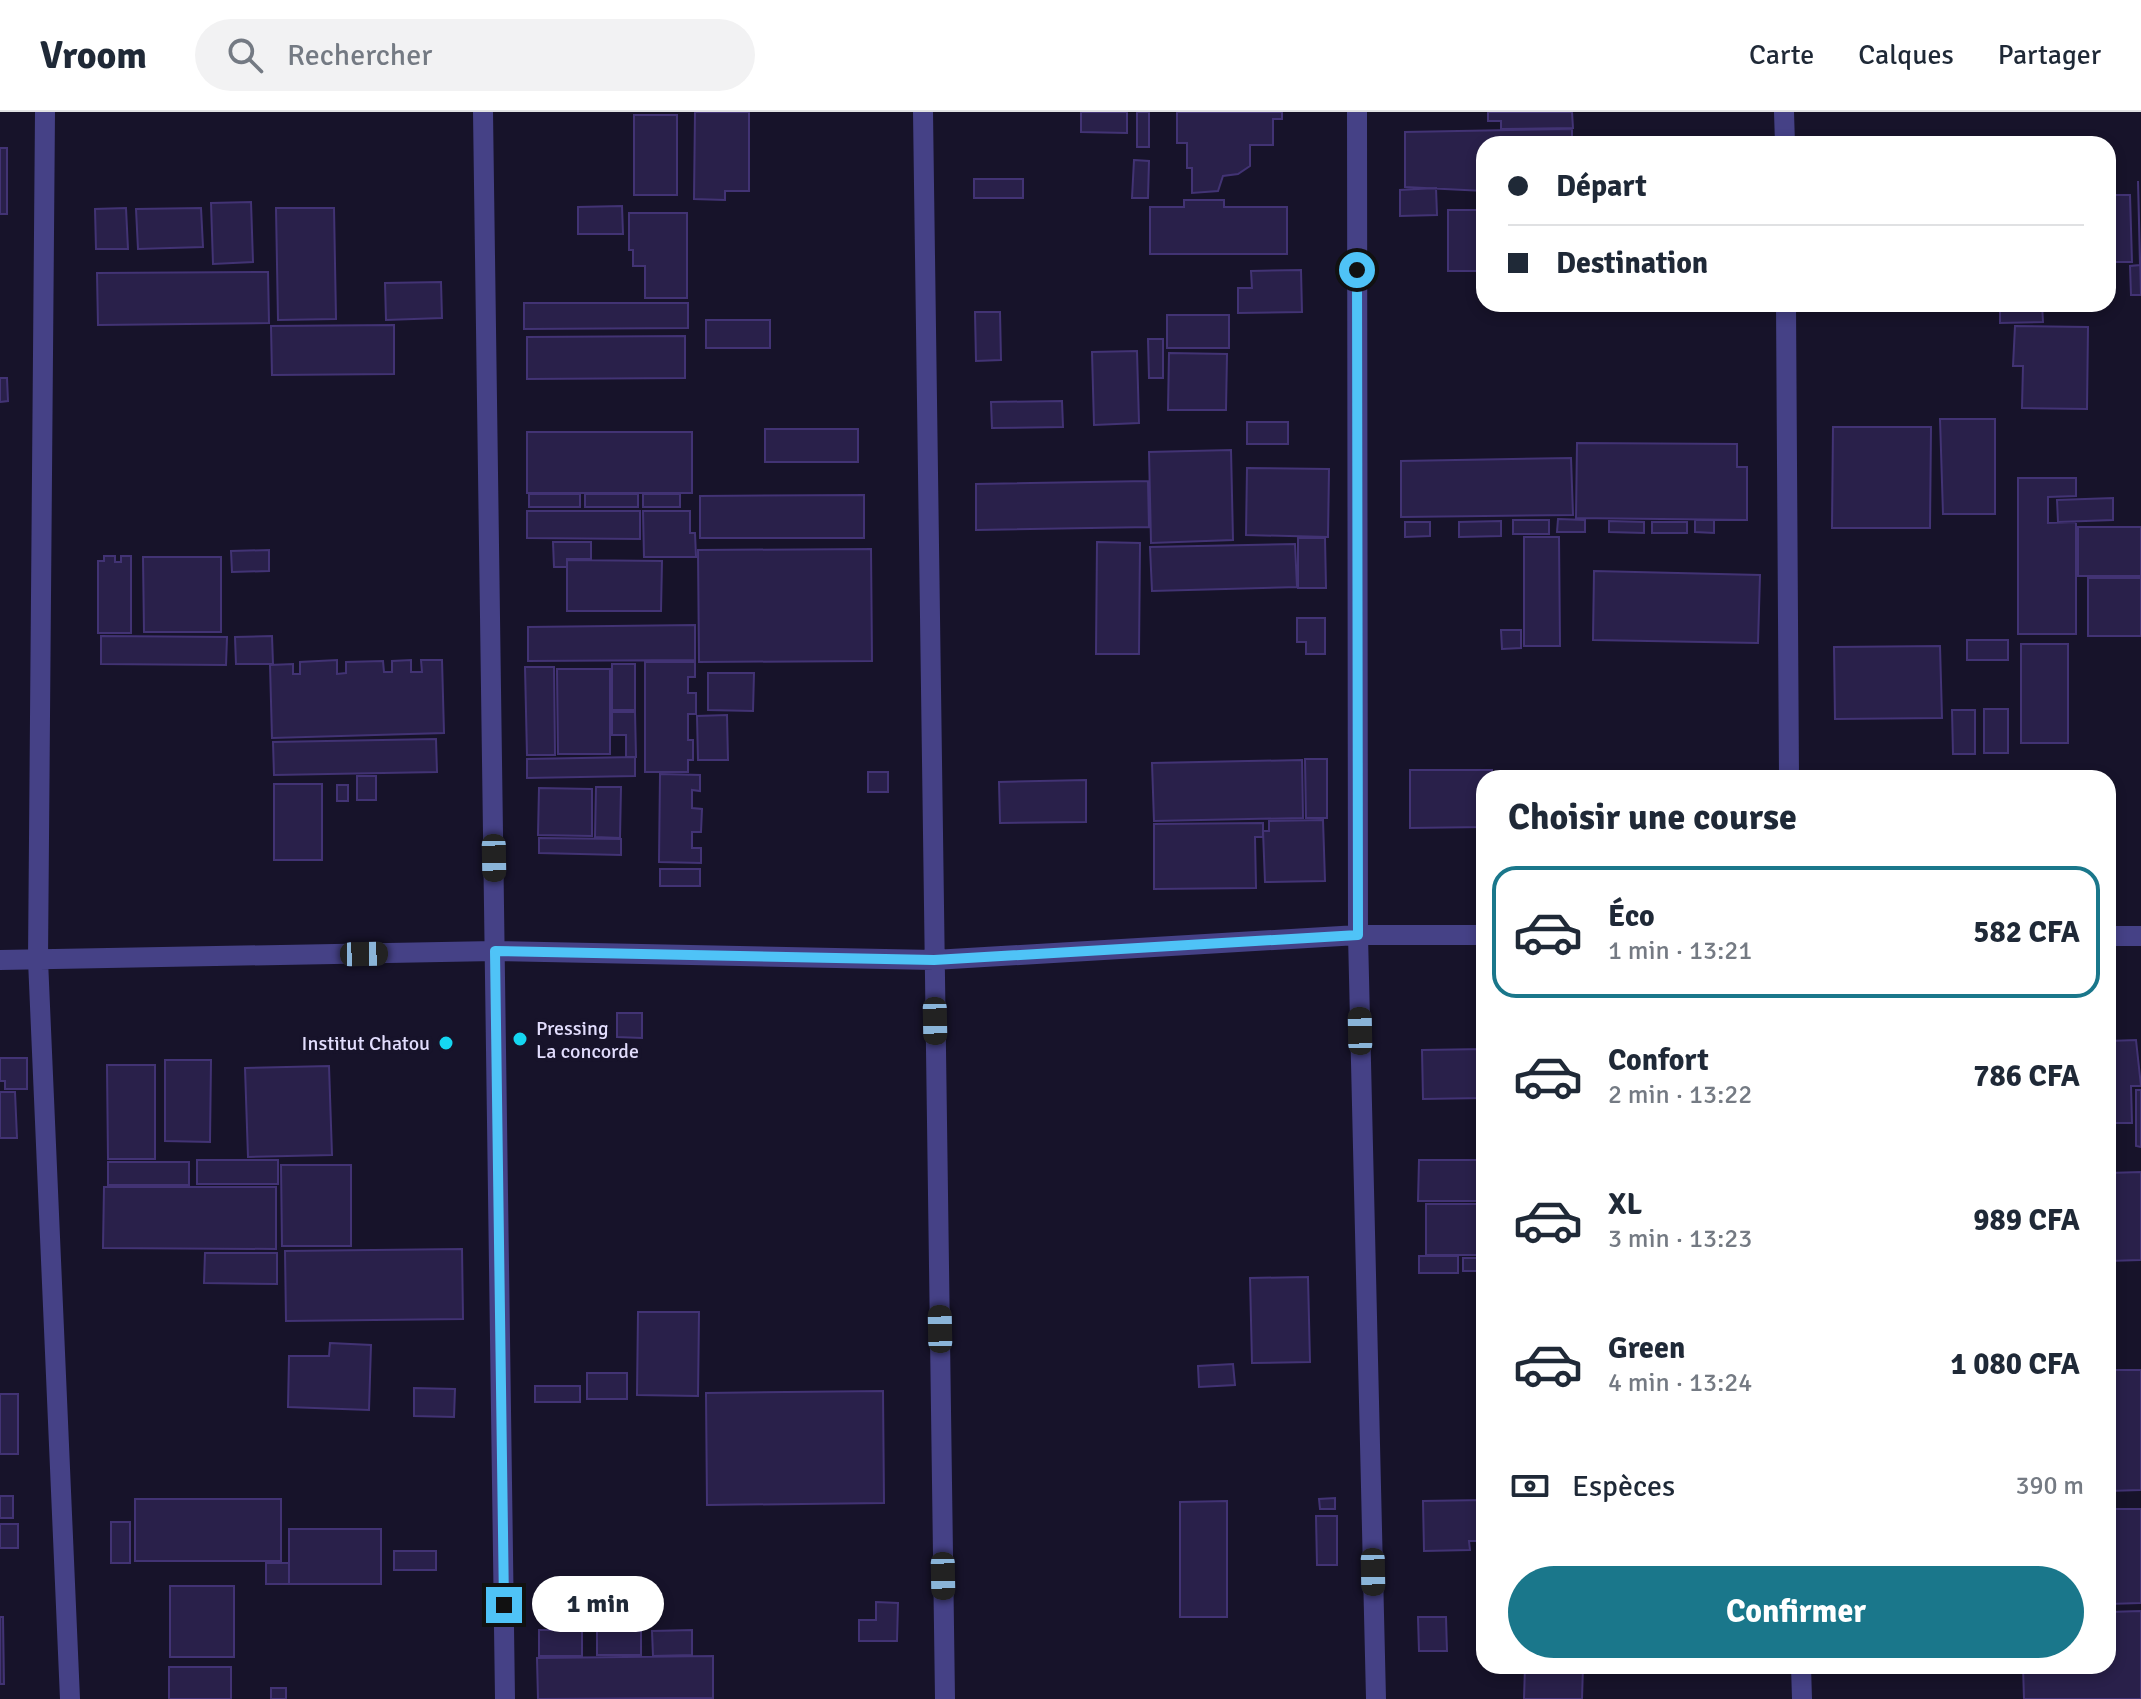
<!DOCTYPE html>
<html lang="fr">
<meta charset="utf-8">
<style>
:root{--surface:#fff;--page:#f2f2f3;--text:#1f2937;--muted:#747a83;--line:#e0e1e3;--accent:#1a778b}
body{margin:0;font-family:Signika,sans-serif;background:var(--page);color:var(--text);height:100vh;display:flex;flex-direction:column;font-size:30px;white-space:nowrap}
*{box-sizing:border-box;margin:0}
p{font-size:26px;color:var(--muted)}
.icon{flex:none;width:44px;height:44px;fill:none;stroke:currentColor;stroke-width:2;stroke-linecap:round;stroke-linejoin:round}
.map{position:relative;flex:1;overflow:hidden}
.panel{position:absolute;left:1476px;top:658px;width:640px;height:904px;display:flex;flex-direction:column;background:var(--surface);border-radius:24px;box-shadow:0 4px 12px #0003}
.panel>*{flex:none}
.banner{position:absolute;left:1476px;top:24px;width:640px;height:176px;border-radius:24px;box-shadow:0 4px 12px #0003;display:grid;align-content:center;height:176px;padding:0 32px;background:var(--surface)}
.end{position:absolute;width:36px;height:36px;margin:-18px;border:10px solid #4fc3f7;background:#111;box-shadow:0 0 0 4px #111}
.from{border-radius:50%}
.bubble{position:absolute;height:56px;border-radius:28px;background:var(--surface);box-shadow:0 4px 12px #0003;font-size:26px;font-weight:700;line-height:56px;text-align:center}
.car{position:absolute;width:24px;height:48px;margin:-24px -12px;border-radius:10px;box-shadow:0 0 6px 2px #0007;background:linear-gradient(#222 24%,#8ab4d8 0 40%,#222 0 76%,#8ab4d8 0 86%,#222 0)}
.banner b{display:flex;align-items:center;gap:28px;height:76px;font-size:30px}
.banner b+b{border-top:2px solid var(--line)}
.banner i{width:20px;height:20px;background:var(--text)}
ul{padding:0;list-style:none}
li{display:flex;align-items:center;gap:24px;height:132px;margin:0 16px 12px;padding:0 16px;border:4px solid transparent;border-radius:24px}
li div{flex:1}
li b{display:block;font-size:30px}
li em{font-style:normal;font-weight:700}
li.on{border-color:var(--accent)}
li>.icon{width:72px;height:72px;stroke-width:1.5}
h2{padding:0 32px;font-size:36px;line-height:96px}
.pay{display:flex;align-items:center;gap:20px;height:88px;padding:0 32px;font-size:30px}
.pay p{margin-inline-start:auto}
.cta{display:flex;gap:16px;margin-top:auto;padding:16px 32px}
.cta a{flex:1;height:92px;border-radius:48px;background:var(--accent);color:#fff;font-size:32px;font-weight:700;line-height:92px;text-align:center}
header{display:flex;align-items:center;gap:48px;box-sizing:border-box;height:112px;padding:0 40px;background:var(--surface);border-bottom:2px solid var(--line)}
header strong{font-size:38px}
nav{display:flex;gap:44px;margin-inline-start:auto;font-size:28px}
.search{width:560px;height:72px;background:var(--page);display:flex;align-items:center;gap:20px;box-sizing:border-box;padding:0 28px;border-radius:44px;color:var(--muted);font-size:30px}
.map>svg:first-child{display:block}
.building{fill:#29204a;stroke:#423374;stroke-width:2}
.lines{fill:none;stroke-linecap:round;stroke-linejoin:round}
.minor{stroke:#454186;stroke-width:20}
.route{stroke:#4fc3f7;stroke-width:10}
.poi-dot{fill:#15d6f1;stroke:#17132a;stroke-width:3}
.labels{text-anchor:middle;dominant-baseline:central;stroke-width:8;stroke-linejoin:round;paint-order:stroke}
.poi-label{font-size:20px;fill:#e2ddfd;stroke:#17132a;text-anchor:start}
</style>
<header>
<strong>Vroom</strong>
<div class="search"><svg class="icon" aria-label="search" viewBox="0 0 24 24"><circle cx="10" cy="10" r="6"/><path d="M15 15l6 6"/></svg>Rechercher</div>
<nav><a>Carte</a><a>Calques</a><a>Partager</a></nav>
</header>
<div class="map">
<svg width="2141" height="1587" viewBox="0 0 2141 1587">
<rect width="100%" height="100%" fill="#17132a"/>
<!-- building -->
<path class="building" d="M695,0h54v79h-24v9l-31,-1z
M1081,0h46v21l-46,-1z
M1137,0h12v35h-12z
M1177,0h105v7h-9v26h-23v21l-12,8 -15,2 -5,15 -26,2v-25h-5v-25h-10z
M1488,0h84l1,16 -72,1v-8h-13z
M634,3h43v80h-43z
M1572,17v15h-88v47l-79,-4v-55z
M0,36h7v66h-7z
M1134,48l15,1 -1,37h-16z
M974,67h49v19h-49z
M2138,69l3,114h-10l-1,-29 10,-1z
M1436,76l1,27 -37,1v-26z
M2108,83h22l2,67h-24z
M1184,88h40v7h63v47h-137v-47h34z
M251,90l2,60 -40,2 -2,-61z
M622,94l1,28h-45v-27z
M126,96l2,41h-32l-1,-40z
M201,96l2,39 -65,2 -2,-40z
M276,96h58l2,111 -58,1z
M1448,98h36v61h-36z
M629,101h58v85h-42v-32h-12v-16h-4z
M1301,158l1,42 -64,1v-25h14l-1,-17z
M268,160l1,51 -171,2 -1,-52z
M441,170l1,36 -56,2 -1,-37z
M524,191h164v25l-164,1z
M2000,192h42l1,18 -43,1z
M975,200h25l1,48 -25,1z
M1167,203h62v33h-62z
M706,208h64v28h-64z
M394,213v49l-122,1 -1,-49z
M2015,214l73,1 -1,82 -65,-1 1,-42h-10z
M685,224v42l-158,1v-42z
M1148,227h15v39h-14z
M1137,239l2,72 -45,2 -2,-73z
M1169,241l58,1 -1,56h-58z
M0,266h7l1,23 -8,1z
M1062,289l1,26 -71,1 -1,-26z
M1940,307h55v95h-52z
M1247,310h41v22h-41z
M1833,315h98l-1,101h-98z
M765,317h93v33h-93z
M527,320h165v61h-165z
M1577,331l160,1v23h10v53l-171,-2z
M1231,338l2,90 -82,3 -2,-91z
M1571,346l2,57 -172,2v-56z
M1247,356l82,1 -1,68 -82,-2z
M2018,366h58v18l-28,1v26l28,-1v112h-58z
M1148,369l1,46 -173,3v-46z
M529,382h51v13h-51z
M585,382h53v13h-53z
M643,382h37v13h-37z
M864,383v43h-164v-42z
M2113,386v22l-55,2 -1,-22z
M527,399h113v28l-113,-1z
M643,399h47v22h5l1,24h-52z
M1558,407l27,1v12h-28z
M1513,408h36v14h-36z
M1695,408h19v13l-19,-1z
M1501,409v15l-42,1v-15z
M1609,409l35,1v11l-35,-1z
M1405,410h25v14l-25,1z
M1652,410h35v11h-35z
M2078,415h63v49h-63z
M1524,425h35l1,109h-36z
M1298,426h27l1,50h-28z
M553,430h38v17h-24v8h-13z
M1097,430l43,1 -1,111h-43z
M1295,432l2,43 -145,4 -2,-44z
M871,437l1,112 -173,1 -1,-112z
M269,438v21l-37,1 -1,-21z
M104,444h11v6h6v-6h10v77h-33v-72h6z
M143,445h78v75h-77z
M567,448l95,1 -1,50h-94z
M1594,459l166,4 -2,68 -165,-3z
M2088,466h53v58h-53z
M1297,506h28v36h-19v-12h-9z
M695,513v35l-167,1v-34z
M1501,518h20v18l-19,1z
M101,524l126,1 -1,28 -125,-1z
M272,524l1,28h-37l-1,-27z
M1967,528h41v20h-41z
M2021,532h47v99h-47z
M1940,534l2,72 -107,1 -1,-72z
M337,548v14l9,-1v-11l37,-1 1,11h8v-11l19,-1v12h11l-1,-12h21l2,73 -172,5 -2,-73 23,-1v10h7v-12z
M645,550h50v15h-7v16h8v21h-8v26h5v20h-5v12h-43z
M612,552h23v46h-23z
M525,555h29l1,88h-28z
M557,557h53v85h-52z
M708,561h46l-1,38 -45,-1z
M1984,597h24v44h-24z
M1952,598h23v44h-22z
M612,600h23l1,45h-10v-22h-14z
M727,603l1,45h-30l-1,-44z
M436,627l1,33 -163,3 -1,-33z
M635,645v19l-108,2v-19z
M1305,647h22v59h-21z
M1302,648l1,58 -149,3 -2,-58z
M1410,658h82v8h-8v49l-74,1z
M868,660h20v20h-20z
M660,662l40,1v16l-8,-1v18l10,1 -1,23h-9v16h9v15l-42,-1z
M1519,662l54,2v2h-54z
M357,664h19v24h-19z
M1086,668v42l-86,1 -1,-41z
M274,672h48v76h-48z
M337,673h11v16h-11z
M596,675h25l-1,51 -25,-1z
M539,676l53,1v47l-54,-1z
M1323,708l2,61 -60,1 -2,-51h6v-10z
M1263,711v14h-8l1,51 -102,1v-65z
M539,726l82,1v16l-82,-2z
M660,757h40v17h-40z
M617,901h25v25l-25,-1z
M2136,928l5,46h-10l1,37h-24v-82z
M1484,937v49l-61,1 -1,-49z
M0,946h27v31h-22v-8h-5z
M165,948h46l-1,82 -45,-1z
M107,953h48v94h-47z
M329,954l3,89 -84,2 -3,-89z
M2136,978h5v57l-5,-1z
M0,980h15l2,46h-17z
M197,1048h81v24h-81z
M1419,1048h65v41h-66z
M108,1050h81v23h-81z
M281,1053h70v81h-69z
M2141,1060v88l-33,1v-88z
M104,1075h172v62l-173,-1z
M1426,1092h58v51h-58z
M462,1137l1,70 -177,2 -1,-70z
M205,1141h72v31l-73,-1z
M1419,1144h39v17h-39z
M1463,1146h21v13h-21z
M1308,1165l2,85 -58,1 -2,-85z
M638,1200h61l-1,84 -61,-1z
M330,1231l41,2 -2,65 -81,-3 1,-51h40z
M1233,1252l2,21 -36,2 -1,-21z
M2108,1258h33v120l-33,1z
M587,1261h40v26h-40z
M535,1274h45v16h-45z
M414,1276l41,1 -1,28 -40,-1z
M883,1279l1,112 -177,2 -1,-112z
M0,1282h18v60h-18z
M0,1384h13v22h-13z
M1335,1386v11h-15l-1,-10z
M135,1387h146v62h-146z
M1484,1388v49h-4l-1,-8h-10l1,9 -46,1 -1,-50z
M1227,1389v116h-47v-115z
M2108,1397h33v94l-33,1z
M1316,1404h21v49h-20z
M111,1410h19v41h-19z
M0,1412h18v24h-18z
M289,1417h92v55h-92z
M394,1439h42v19h-42z
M266,1451h23v21h-23z
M170,1474h64v71h-64z
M876,1490l22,1 -1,38h-38v-21h17z
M2141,1499v88h-117l-1,-33h85v-54z
M0,1505h3l1,67h-4z
M1418,1505h28l1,34h-28z
M539,1518h43v26h-43z
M692,1518v25l-39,1 -1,-25z
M597,1519h44v24h-44z
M713,1544v42l-175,1 -1,-41z
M1525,1554h58l-1,33h-58z
M169,1555h62v32h-62z
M271,1576h15v11h-15z"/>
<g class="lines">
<!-- minor -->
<path class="minor" d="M45,0l-7,848 32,739
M483,0l22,1587
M923,0l22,1587
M1357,0l1,823 18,764
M1784,0l1,32
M1786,192l3,474
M2108,824h33
M0,848l495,-9 439,9 424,-25h126
M1801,1554l1,33"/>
</g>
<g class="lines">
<!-- route -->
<path class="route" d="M504,1493l-9,-654 439,9 424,-25 -1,-665"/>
</g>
<!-- markers -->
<g class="poi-dot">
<circle cx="520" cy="927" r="8"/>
<circle cx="446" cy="931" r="8"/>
</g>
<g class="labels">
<!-- poi labels -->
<g class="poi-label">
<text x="536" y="916">Pressing<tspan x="536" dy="23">La concorde</tspan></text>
<text x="430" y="931" text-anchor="end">Institut Chatou</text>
</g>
</g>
</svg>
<i class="end from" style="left:1357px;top:158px"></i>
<i class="end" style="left:504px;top:1493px"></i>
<div class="bubble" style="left:532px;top:1464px;width:132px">1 min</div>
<i class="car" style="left:494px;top:746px;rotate:179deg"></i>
<i class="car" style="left:364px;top:842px;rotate:89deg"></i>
<i class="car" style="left:935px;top:909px;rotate:179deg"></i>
<i class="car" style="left:1360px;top:919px;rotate:359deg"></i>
<i class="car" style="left:940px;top:1217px;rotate:359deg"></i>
<i class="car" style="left:1373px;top:1460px;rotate:179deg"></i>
<i class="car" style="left:943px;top:1464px;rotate:179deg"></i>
<div class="banner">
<b><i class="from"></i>Départ</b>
<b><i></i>Destination</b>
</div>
<section class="panel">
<h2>Choisir une course</h2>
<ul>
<li class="on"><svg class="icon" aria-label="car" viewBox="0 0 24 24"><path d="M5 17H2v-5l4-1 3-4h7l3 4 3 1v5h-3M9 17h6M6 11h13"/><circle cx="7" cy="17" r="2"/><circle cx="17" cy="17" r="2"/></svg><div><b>Éco</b><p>1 min · 13:21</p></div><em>582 CFA</em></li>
<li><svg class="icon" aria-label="car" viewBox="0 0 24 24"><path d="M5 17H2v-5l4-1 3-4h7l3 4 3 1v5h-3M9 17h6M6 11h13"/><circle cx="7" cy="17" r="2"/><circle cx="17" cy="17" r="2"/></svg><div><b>Confort</b><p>2 min · 13:22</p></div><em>786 CFA</em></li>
<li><svg class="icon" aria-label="car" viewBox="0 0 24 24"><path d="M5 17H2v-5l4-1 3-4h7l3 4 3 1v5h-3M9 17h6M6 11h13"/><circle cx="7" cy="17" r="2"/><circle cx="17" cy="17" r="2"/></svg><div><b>XL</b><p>3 min · 13:23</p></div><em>989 CFA</em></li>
<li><svg class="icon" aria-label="car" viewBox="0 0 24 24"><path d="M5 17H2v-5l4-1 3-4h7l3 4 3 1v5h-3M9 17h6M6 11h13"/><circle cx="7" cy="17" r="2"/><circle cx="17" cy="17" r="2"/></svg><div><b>Green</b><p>4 min · 13:24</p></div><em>1 080 CFA</em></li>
</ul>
<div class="pay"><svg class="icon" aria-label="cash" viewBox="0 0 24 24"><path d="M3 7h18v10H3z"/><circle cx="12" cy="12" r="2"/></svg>Espèces<p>390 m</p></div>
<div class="cta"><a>Confirmer</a></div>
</section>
</div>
